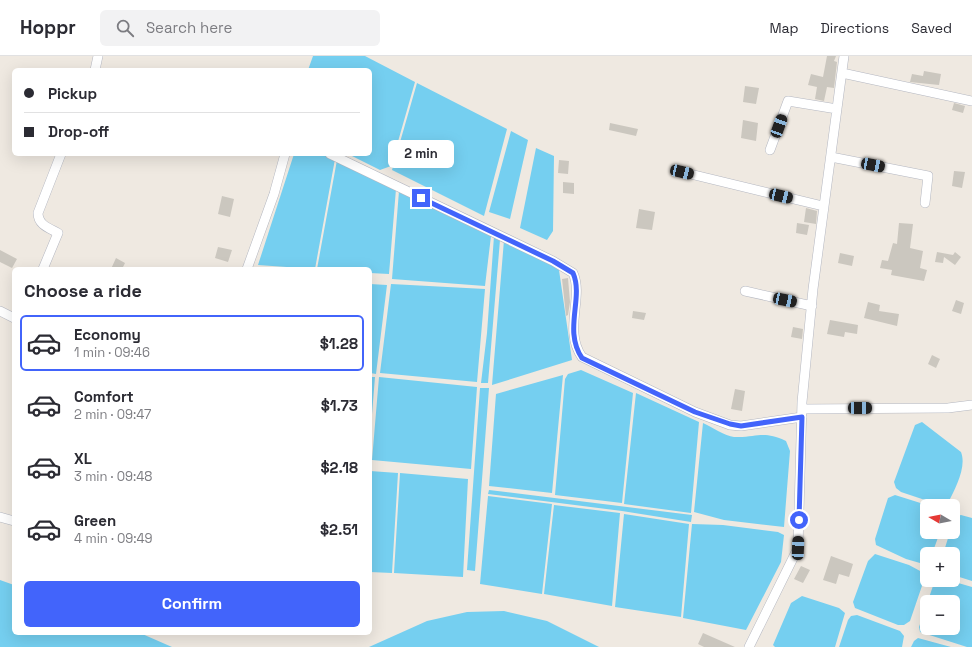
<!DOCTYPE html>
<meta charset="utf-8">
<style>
:root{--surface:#fff;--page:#f2f2f3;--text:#2b2b33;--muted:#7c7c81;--line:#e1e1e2;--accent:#4264fb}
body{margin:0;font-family:"Space Grotesk",sans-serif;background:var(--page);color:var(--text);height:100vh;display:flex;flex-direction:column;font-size:15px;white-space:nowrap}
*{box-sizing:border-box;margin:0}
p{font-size:13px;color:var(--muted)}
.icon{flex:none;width:22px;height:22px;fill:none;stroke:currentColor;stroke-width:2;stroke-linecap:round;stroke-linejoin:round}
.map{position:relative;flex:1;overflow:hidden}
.details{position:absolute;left:12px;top:211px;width:360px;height:368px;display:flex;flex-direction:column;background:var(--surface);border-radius:6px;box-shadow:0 4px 16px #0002}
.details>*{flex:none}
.banner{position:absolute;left:12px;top:12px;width:360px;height:88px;border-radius:6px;box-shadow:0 4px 16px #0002;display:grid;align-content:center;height:88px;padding:0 12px;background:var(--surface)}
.needle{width:26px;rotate:280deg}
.buttons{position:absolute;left:920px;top:443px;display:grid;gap:8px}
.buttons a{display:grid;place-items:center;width:40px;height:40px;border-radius:6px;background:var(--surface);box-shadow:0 4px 16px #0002;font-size:20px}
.end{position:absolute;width:18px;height:18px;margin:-9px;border:5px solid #4264fb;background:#fff;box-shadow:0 0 0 2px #fff}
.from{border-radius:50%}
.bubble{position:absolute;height:28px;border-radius:6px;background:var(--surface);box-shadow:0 4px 16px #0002;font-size:13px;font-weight:600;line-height:28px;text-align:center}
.car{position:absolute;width:12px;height:24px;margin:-12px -6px;border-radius:5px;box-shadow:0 0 3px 1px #0007;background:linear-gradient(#222 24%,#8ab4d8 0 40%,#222 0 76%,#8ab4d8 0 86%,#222 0)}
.banner b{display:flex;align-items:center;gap:14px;height:38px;font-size:15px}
.banner b+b{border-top:1px solid var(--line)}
.banner i{width:10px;height:10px;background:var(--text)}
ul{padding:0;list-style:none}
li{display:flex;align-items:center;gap:12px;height:56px;margin:0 8px 6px;padding:0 4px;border:2px solid transparent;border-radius:6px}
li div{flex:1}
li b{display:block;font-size:15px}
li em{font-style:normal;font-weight:600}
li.selected{border-color:var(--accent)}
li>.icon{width:36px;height:36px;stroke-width:1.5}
h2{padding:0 12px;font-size:18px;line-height:48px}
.action{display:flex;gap:8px;margin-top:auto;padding:8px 12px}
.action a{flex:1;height:46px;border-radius:6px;background:var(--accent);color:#fff;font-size:16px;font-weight:600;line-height:46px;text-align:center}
header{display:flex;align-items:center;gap:24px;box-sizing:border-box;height:56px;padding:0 20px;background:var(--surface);border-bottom:1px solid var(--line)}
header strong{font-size:19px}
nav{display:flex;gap:22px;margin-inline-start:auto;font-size:14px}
.search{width:280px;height:36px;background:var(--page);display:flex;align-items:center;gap:10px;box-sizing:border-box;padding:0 14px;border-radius:6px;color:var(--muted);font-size:15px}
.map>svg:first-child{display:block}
.water{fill:#75cff0;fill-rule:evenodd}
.building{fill:#cbc7bf}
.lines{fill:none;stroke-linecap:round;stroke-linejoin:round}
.minor-casing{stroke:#b4b7c1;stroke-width:10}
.minor{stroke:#fff;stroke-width:9}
.route{stroke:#4264fb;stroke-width:5}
</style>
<header>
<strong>Hoppr</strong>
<div class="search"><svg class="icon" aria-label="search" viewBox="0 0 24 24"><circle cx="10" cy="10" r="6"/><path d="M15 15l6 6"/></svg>Search here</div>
<nav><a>Map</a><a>Directions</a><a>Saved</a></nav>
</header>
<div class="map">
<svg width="972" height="591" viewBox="0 0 972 591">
<rect width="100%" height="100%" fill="#efe9e1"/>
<!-- water -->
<path class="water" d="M313,0h52l50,26 -24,84 -11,4 -32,-16h22v-84h-62z
M417,27l90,46 -23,87 -92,-46z
M511,75l17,9 -18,79 -21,-7z
M536,92l18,8 -1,75 -6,9 -27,-12z
M294,98h30l11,5 -20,110 -57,-4z
M337,104l59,29 -7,85 -19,-1v-4h-53z
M399,135l92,45 -6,50 -93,-7z
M494,180l6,4 -12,143h-7l6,-50z
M504,184l50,23 5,7 13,90 -80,25z
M370,228l17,1 -11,89 -6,-1z
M391,228l94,5 -8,93 -97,-9z
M581,314l52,23 -11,110 -67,-8 10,-116 3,-5z
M563,319l-11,118 -63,-7 7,-92z
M370,321h5l-5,62z
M379,321l98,10 -6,82 -99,-9z
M480,332h9l-14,183 -8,-1z
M636,337l63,29 -8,91 -67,-9z
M922,366l39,30c6,15 -6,37 -13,51l-11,1 -36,-12 -5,-4 -2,-6 21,-57z
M703,367c9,4 22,13 31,14 24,1 28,-7 52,4l4,10 -6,76 -60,-7 -30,-8z
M370,415l28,2 -6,100 -22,-1z
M400,417l68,6 -5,98 -69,-4z
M489,434l203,25 -1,7 -69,-11 -134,-17z
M895,439l35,11h-3v26h13l-8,22h-5v11l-21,-6 -30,-14 -1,-6 13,-41z
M488,440l64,8 -10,90 -62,-10z
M554,449l66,8 -8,93 -68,-12z
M624,458l65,10 -8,93 -66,-10z
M961,459l11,3v63l-19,-6v-21h-10l7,-22h3l1,-15z
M692,468l31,1 55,7 6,3 -3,27 -35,68 -63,-12z
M875,498l34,11 13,7 2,8 -14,41 -6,4h-6l-43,-17 -2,-6 15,-41z
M0,524l14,5v48h126l32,14h-172z
M935,524h13l24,7v60h-5l-47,-15 -1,-5zM927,546h26v26h-26z
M802,540l37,12 6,5 -10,34h-60l-2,-2 18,-42z
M504,555l43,10 52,26h-230l58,-26 40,-9z
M857,559l43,16 4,5 -2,11h-63l9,-27 3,-4z
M918,582l33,9h-40l3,-6z"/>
<!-- building -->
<path class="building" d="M827,0h9l-2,5 3,1 -3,26 -7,-1 -3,14 -9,-2 2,-12 -9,-2 3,-11 12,3z
M924,15l17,3 -2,11 -29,-3 2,-8 11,2z
M745,30l14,2 -3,16 -13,-2z
M954,47l11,3 -2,7 -11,-3z
M743,64l15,3 -2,18 -15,-3z
M610,67l28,6 -2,7 -27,-6z
M559,104l10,1 -1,13 -10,-1z
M954,115l11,1 -3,16 -10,-2z
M563,126l11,1v11l-11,-1z
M222,140l12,3 -4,18 -12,-3z
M806,152l11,3 -1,13 -12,-2z
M639,153l16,3 -3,18 -16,-2z
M797,167l12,2 -2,10 -11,-2z
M899,167l14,1 -3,24 13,3 -3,17 7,2 -3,11 -33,-6 1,-5 -12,-2 2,-8 6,1 5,-18 4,1z
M218,191l14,3 -4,12 -13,-4z
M0,194l17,9 -5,9 -12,-6z
M937,196l16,3 2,-3 6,5 -6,8 -11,-8 -1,6 -8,-1z
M840,197l14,3 -2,10 -14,-3z
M116,202l9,5 -3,6h-11z
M568,222l2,24 -2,13 -2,1 -4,-37z
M956,244l8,3 -3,11 -9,-3z
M868,246l12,3 -1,6 20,3 -2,12 -33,-8z
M633,255l13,2 -2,7 -12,-2z
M830,264l28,5 -1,9 -12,-2 -1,5 -17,-3z
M793,271l10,2 -1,10 -11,-2z
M932,299l8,4 -4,9 -8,-4z
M735,333l10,2 -3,20 -11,-2z
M831,500l22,8 -4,13 -10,-3 -3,10 -13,-4z
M801,510l9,4 -7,13 -9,-4z
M703,577l32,14h-31l-6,-3z"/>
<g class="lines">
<defs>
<path id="minor" d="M95,14l3,-14
M842,17l130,28
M770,94l18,-49 49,8
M330,98l223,107 20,12c11,24 -10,57 9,84l113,55 35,13 11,1 61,-9
M831,101l97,19 -3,27
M682,116l141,34
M43,213l15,-36c-9,-5 -20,-8 -20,-20l23,-59
M247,213l27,-75 11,-40
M745,235l67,15
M0,255l14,7
M802,353l146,-1 24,-3
M0,461l14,4
M749,591l49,-99 4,-146 11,-113 31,-233"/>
</defs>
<!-- minor casing -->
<use href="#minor" class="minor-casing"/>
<!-- minor -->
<use href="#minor" class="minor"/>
</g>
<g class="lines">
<!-- route -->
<path class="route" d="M421,142l132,63 20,12c11,25 -10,57 9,85l113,54 35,12 11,2 61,-9 -3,103"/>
</g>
</svg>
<div class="buttons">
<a><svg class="needle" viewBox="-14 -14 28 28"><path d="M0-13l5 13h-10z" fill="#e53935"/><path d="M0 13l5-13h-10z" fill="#7c7c81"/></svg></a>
<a>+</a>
<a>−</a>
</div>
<i class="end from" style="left:799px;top:464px"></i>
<i class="end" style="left:421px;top:142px"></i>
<div class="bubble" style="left:388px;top:84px;width:66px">2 min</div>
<i class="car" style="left:779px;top:70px;rotate:20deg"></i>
<i class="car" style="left:873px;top:109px;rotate:101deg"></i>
<i class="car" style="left:682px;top:116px;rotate:103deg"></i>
<i class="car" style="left:781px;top:140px;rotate:103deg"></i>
<i class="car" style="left:785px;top:244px;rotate:102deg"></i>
<i class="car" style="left:860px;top:352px;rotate:90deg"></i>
<i class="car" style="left:798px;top:492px;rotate:2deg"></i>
<div class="banner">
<b><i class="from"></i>Pickup</b>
<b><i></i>Drop-off</b>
</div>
<section class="details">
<h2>Choose a ride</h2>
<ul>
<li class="selected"><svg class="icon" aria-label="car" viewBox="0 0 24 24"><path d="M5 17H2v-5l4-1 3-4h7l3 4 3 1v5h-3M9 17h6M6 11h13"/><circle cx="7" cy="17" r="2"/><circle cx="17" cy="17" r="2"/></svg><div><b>Economy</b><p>1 min · 09:46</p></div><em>$1.28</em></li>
<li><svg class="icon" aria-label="car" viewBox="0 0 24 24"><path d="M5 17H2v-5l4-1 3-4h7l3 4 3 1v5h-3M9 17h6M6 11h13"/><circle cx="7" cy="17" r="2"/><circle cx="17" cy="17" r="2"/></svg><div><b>Comfort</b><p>2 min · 09:47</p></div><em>$1.73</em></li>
<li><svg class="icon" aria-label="car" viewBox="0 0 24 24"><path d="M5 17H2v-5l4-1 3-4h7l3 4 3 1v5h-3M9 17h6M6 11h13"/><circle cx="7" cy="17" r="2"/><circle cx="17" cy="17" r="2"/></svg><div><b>XL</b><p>3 min · 09:48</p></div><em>$2.18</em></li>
<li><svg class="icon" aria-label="car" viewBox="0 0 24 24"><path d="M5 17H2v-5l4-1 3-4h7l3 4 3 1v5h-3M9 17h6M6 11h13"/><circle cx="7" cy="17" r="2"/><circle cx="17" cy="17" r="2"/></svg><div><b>Green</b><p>4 min · 09:49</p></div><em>$2.51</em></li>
</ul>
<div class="action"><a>Confirm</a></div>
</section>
</div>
